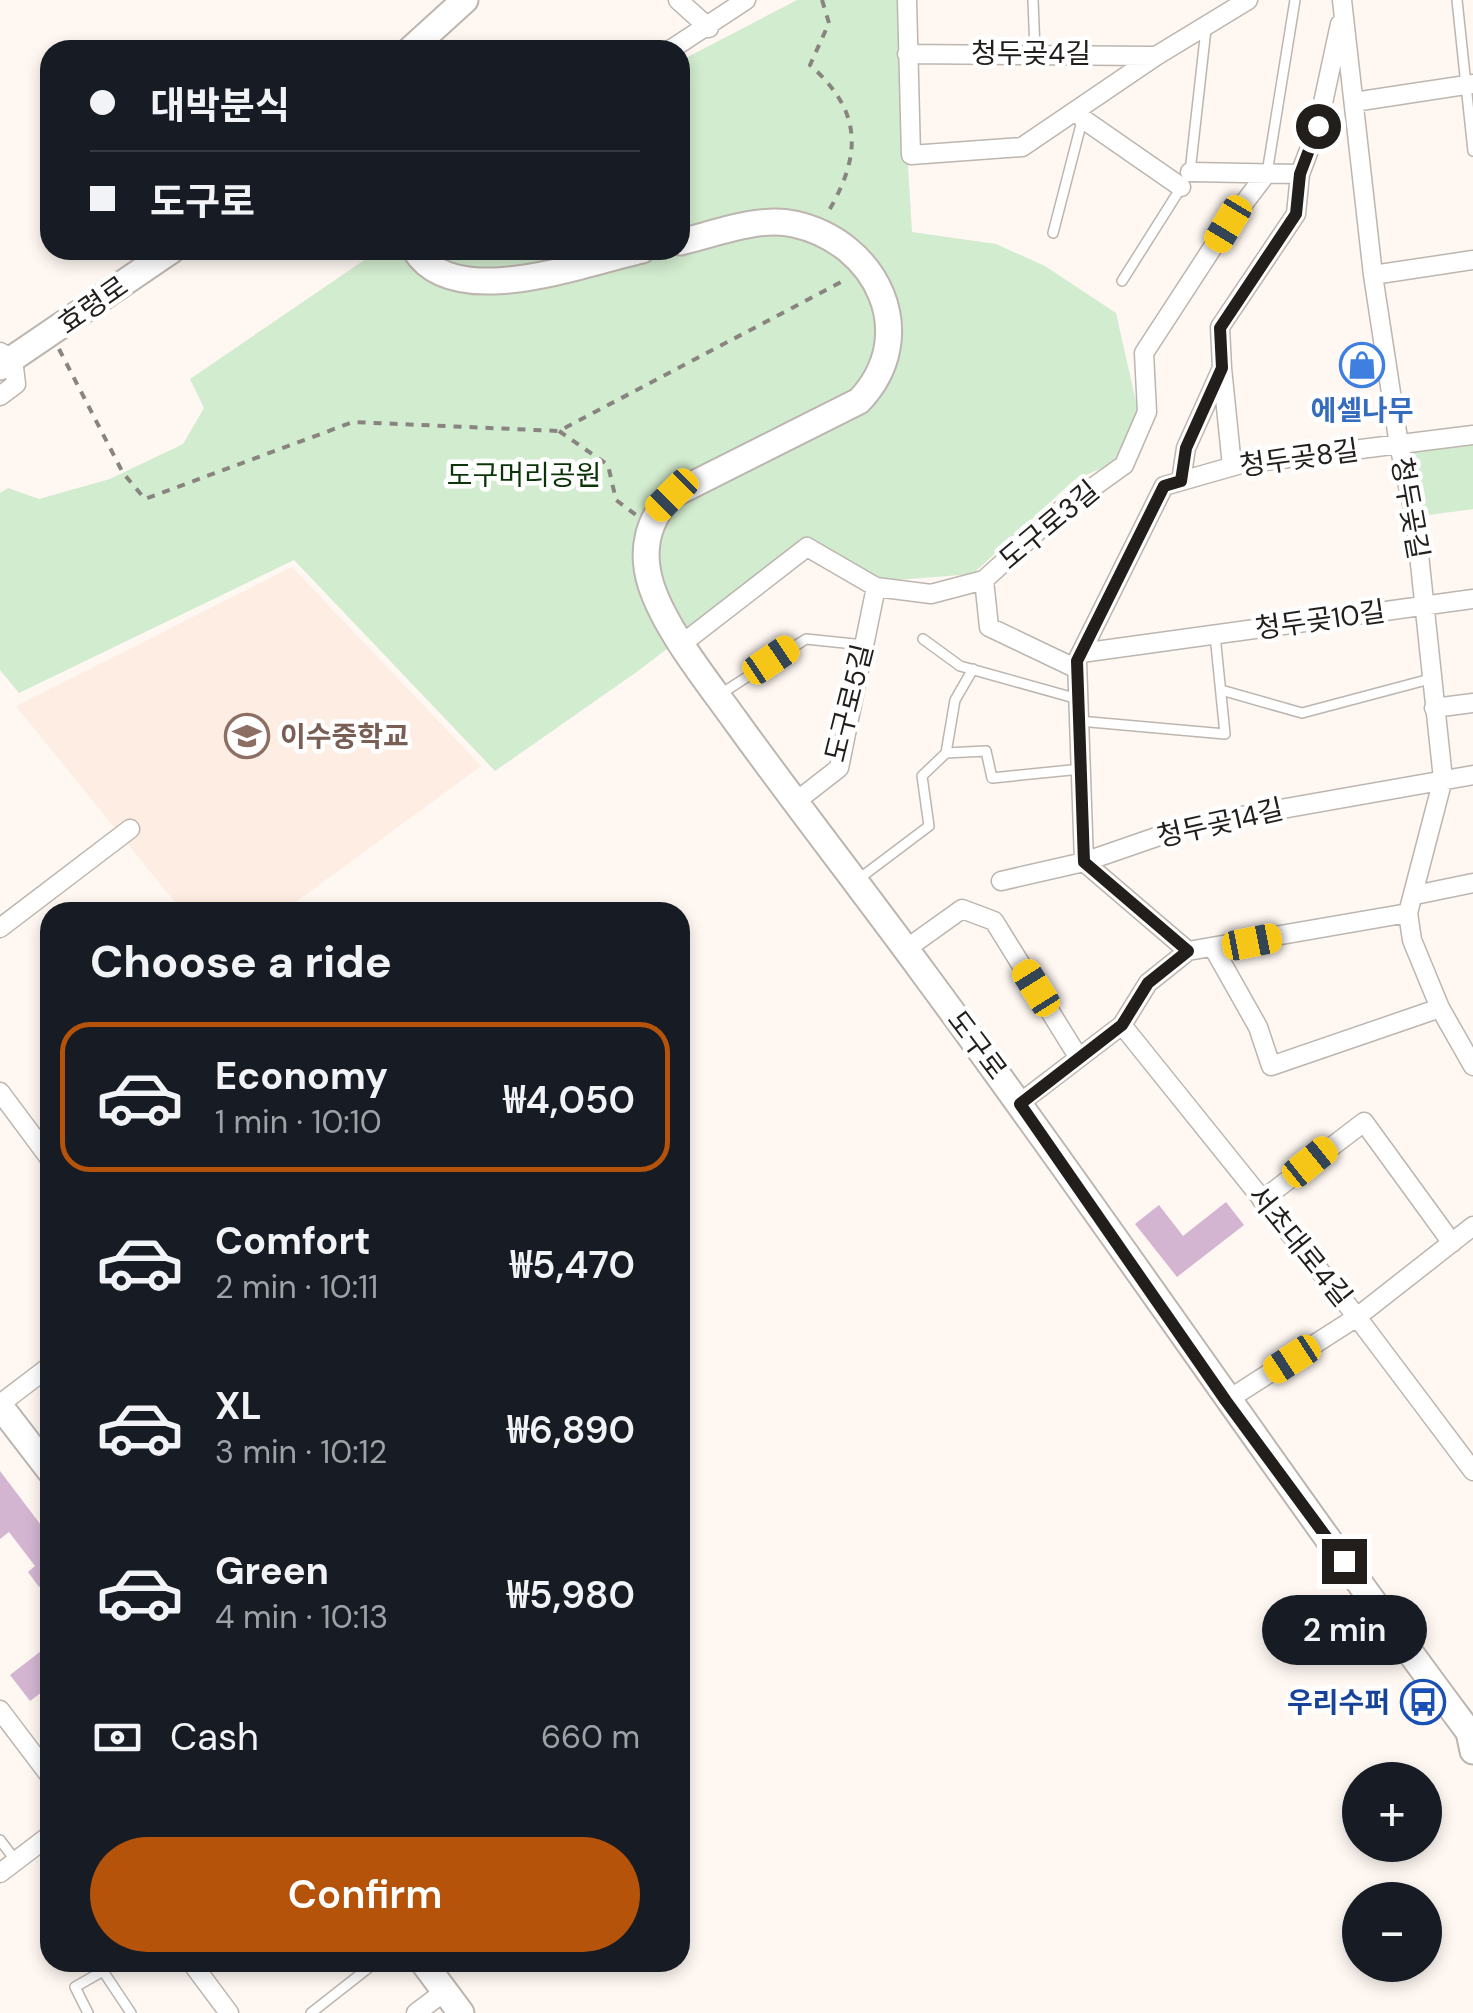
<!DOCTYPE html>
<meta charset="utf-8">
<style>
:root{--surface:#171b24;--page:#20242c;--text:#f1f3f6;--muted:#9ea1a6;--line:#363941;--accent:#b45309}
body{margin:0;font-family:"DM Sans","Noto Sans KR",sans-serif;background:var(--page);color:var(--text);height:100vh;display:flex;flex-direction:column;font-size:38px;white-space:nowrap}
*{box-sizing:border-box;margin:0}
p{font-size:32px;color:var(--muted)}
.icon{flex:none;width:55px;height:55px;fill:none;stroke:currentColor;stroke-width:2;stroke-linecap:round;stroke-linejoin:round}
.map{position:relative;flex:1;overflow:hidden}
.drawer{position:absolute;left:40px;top:902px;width:650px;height:1070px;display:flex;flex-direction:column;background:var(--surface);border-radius:30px;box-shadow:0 5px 15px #0003}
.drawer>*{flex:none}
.top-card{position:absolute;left:40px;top:40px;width:650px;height:220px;border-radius:30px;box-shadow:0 5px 15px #0003;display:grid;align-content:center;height:220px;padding:0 50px;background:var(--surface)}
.buttons{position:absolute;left:1342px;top:1762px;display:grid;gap:20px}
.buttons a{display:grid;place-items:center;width:100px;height:100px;border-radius:50%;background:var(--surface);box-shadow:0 5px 15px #0003;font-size:50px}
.end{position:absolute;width:45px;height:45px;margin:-22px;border:12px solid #211e1c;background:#fff;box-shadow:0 0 0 5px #fff}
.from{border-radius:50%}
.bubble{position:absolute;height:70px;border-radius:35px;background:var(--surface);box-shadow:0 5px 15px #0003;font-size:32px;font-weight:600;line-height:70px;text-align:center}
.car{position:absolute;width:30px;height:60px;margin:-30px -15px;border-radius:12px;box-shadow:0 0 8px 2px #0007;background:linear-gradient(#f5c518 24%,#345 0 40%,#f5c518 0 76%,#345 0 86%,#f5c518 0)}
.top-card b{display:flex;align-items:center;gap:35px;height:95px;font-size:38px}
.top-card b+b{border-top:2px solid var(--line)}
.top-card i{width:25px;height:25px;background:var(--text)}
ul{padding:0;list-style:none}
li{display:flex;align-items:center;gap:30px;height:150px;margin:0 20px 15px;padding:0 30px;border:5px solid transparent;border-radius:30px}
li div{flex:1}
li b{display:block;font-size:38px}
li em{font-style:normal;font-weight:600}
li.on{border-color:var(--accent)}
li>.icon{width:90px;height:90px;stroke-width:1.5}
h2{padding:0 50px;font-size:45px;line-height:120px}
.pay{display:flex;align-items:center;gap:25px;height:110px;padding:0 50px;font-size:38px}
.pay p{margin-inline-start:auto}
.primary-button{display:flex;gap:20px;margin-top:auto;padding:20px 50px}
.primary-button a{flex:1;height:115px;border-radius:60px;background:var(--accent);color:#fff;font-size:40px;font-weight:600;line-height:115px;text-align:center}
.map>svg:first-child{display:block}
.built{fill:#fdede2}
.green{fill:#d2eccf}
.building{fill:#d3b5d2}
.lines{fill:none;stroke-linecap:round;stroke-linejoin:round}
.lane-casing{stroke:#bdb5af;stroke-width:12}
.street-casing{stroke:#bdb5af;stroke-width:21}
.secondary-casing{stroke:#bdb5af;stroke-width:29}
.path{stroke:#898480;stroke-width:4;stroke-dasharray:8 8;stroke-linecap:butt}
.lane{stroke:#fff;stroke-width:9}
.street{stroke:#fff;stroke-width:18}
.secondary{stroke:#fff;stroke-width:25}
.route{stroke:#211e1c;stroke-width:12}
.labels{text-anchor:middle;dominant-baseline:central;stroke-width:9;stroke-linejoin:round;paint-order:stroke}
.street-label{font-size:28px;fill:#211e1c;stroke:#fff}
.shop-label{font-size:28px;font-weight:bold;fill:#366cbe;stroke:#fff}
.park-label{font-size:28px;fill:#0b3409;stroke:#fff}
.education-label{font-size:28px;font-weight:bold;fill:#785e54;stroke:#fff;text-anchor:start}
.transit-label{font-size:28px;font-weight:bold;fill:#164399;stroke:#fff;text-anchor:end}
</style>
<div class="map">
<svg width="1473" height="2013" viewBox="0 0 1473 2013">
<rect width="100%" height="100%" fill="#fef7f2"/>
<!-- built -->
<path class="built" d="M292,567l189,199 -199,146h-99l-167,-206z"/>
<!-- green -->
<path class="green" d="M797,0h101l14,232 84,12 49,22 71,47 23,102 -16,44 -49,21 -101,94 -89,7 -75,-40 -171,130 -143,100 -201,-211 -275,133 -19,-23v-177l8,-5 31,11 71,-20 73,-35 21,-36 -14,-29 189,-129h301v-189z
M1473,435v74l-58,8 -16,-72z"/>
<!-- building -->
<path class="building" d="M1226,1202l18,23 -67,52 -42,-53 24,-19 24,31z
M0,1471l50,66v48l-3,-4 -8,6 -11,-15 7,-6 -26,-34 -9,7z
M50,1644v42l-20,15 -20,-26z"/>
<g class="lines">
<defs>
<path id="lane" d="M1033,0l2,51
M1457,0l16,151
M1190,172l16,-143
M1267,173l28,-173
M1053,233l30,-116
M1122,281l60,-95
M923,639l37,27 118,33
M1221,690l81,23 128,-34
M719,695l87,-56 58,6
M1079,721l146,13 -10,-99
M946,753l9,-53 18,-31
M856,881l73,-55 -7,-50 24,-23 40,-2 6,27 89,-9
M0,1840l16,21
M97,1962l34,51
M88,2013l-13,-26 28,-16
M311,2013l65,-51"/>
<path id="street" d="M678,0l31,28
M907,0l4,155 111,-8 134,-91 92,-56
M1342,0l31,275 26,170 16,72 28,262 -35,134 4,27 28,68 33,58
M670,50l76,-50
M907,54l248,2
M1354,102l119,-18
M1083,119l98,68
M1190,172l110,2
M1373,275l100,-15
M0,352l13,7 3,25 -16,12
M1222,368l10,98
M1181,481l5,-33 36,-80 -2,-41 76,-113 4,-40 18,-48 22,-102
M984,580l5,47 88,42
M683,643l124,-96 69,40 55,7 53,-14 77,-70 63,-45 23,-53 -3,-59 84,-129 39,-51
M1081,653l392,-54
M1434,708l39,-5
M794,803l45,-35 37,-181
M1001,881l83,-19 107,-37 282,-50
M1415,895l58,-12
M0,928l130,-99
M906,949l56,-40 32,12 83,134
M1214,949l44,78 13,39 169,-58
M1188,951l-104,-89 -7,-201 87,-175 77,-22 232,-29
M1122,1025l235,292 116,154
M0,1092l50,67
M1020,1103l102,-78 26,-42 40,-32 220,-38
M1262,1200l102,-78 88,121
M1226,1401l131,-84 116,-91
M0,1404l50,-38
M0,1710l50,66
M0,1873l50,-38
M191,1962l38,51
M416,2013l28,-21"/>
<path id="secondary" d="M410,50l55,-50
M680,242c35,-8 79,-26 114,-18 83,18 128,111 65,177l-187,94c-24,24 -32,55 -21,90 14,44 56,96 84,135 62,86 127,169 190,255 185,250 358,508 544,757l4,19
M415,250c39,63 169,13 227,0
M0,367l172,-117
M0,1406l50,65
M423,1962l38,51"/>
</defs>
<!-- lane casing -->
<use href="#lane" class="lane-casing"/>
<!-- street casing -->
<use href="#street" class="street-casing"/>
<!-- secondary casing -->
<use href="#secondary" class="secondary-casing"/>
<!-- path -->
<path class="path" d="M822,0l7,23 -19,42c53,47 52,90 17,149
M59,349l64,124 22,26 208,-77 206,9 286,-151
M559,431l49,34 8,35 20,15"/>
<!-- lane -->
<use href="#lane" class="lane"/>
<!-- street -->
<use href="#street" class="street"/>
<!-- secondary -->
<use href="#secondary" class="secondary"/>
</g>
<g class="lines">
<!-- route -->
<path class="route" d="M1318,126l-18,48 -4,40 -76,114 2,40 -36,80 -5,33 -17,5 -87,175 7,201 104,89 -40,32 -26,42 -102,79 206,297 118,160"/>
</g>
<!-- icons -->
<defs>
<symbol id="shop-ring" viewBox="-11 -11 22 22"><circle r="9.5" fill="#fff" stroke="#3f7fe0" stroke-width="1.5"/><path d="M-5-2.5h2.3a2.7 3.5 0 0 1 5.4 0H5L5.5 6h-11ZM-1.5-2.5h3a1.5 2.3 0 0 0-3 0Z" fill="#3f7fe0"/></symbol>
<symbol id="school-ring" viewBox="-11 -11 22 22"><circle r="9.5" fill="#fff" stroke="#8d6e63" stroke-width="1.5"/><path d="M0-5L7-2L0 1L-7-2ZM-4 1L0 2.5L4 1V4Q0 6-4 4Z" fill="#8d6e63"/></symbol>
<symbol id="bus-ring" viewBox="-11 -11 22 22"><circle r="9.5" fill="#fff" stroke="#1a4fb4" stroke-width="1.5"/><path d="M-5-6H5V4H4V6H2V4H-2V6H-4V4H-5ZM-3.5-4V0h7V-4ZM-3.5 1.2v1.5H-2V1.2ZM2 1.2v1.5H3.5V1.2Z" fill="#1a4fb4"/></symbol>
</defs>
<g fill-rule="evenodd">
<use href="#shop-ring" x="1337" y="340" width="50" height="50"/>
<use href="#school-ring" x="222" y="711" width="50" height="50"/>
<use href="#bus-ring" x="1398" y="1677" width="50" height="50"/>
</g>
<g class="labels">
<!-- street labels -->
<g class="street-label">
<text x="1031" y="53">청두곶4길</text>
<text transform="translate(93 305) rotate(-35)">효령로</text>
<text transform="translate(1299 458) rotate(-8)">청두곶8길</text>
<text transform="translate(1410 508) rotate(80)">청두곶길</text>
<text transform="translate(1049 525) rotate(-40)">도구로3길</text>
<text transform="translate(1320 620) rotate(-8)">청두곶10길</text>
<text transform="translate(849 703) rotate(-76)">도구로5길</text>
<text transform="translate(1220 823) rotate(-13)">청두곶14길</text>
<text transform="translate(977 1045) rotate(53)">도구로</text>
<text transform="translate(1300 1246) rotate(51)">서초대로4길</text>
</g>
<!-- shop labels -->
<g class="shop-label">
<text x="1362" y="410">에셀나무</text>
</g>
<!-- park labels -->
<g class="park-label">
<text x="524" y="475">도구머리공원</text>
</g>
<!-- education labels -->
<g class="education-label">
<text x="280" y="736">이수중학교</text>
</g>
<!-- transit labels -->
<g class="transit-label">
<text x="1390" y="1702">우리수퍼</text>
</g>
</g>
</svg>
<div class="buttons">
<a>+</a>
<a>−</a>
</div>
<i class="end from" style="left:1318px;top:126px"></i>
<i class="end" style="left:1344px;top:1561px"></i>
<div class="bubble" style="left:1262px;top:1595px;width:165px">2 min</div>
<i class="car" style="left:1228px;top:224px;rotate:211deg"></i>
<i class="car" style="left:672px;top:495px;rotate:225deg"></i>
<i class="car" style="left:771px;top:660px;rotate:56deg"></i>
<i class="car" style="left:1252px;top:942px;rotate:79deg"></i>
<i class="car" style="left:1036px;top:988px;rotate:328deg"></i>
<i class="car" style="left:1310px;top:1162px;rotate:51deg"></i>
<i class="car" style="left:1292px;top:1359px;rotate:237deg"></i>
<div class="top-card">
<b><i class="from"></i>대박분식</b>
<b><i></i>도구로</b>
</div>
<section class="drawer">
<h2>Choose a ride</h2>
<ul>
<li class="on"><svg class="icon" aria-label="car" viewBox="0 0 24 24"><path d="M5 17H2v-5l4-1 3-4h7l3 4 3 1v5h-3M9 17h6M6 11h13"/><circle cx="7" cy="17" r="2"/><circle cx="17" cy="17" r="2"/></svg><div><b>Economy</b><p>1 min · 10:10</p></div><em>₩4,050</em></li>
<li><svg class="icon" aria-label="car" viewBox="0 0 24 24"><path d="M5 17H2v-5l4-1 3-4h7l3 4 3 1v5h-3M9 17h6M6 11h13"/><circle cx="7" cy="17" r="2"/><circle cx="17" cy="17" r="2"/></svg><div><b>Comfort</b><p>2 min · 10:11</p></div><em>₩5,470</em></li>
<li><svg class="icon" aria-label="car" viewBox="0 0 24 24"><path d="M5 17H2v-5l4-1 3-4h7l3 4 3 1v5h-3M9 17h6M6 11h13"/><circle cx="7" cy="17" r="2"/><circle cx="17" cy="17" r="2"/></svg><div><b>XL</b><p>3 min · 10:12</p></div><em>₩6,890</em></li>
<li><svg class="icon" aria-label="car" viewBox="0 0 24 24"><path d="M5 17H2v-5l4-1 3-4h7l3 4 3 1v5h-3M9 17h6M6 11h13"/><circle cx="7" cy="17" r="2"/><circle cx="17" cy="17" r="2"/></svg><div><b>Green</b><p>4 min · 10:13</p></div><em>₩5,980</em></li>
</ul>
<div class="pay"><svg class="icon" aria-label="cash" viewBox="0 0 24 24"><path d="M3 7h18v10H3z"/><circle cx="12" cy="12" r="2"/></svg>Cash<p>660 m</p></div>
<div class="primary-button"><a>Confirm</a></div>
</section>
</div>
